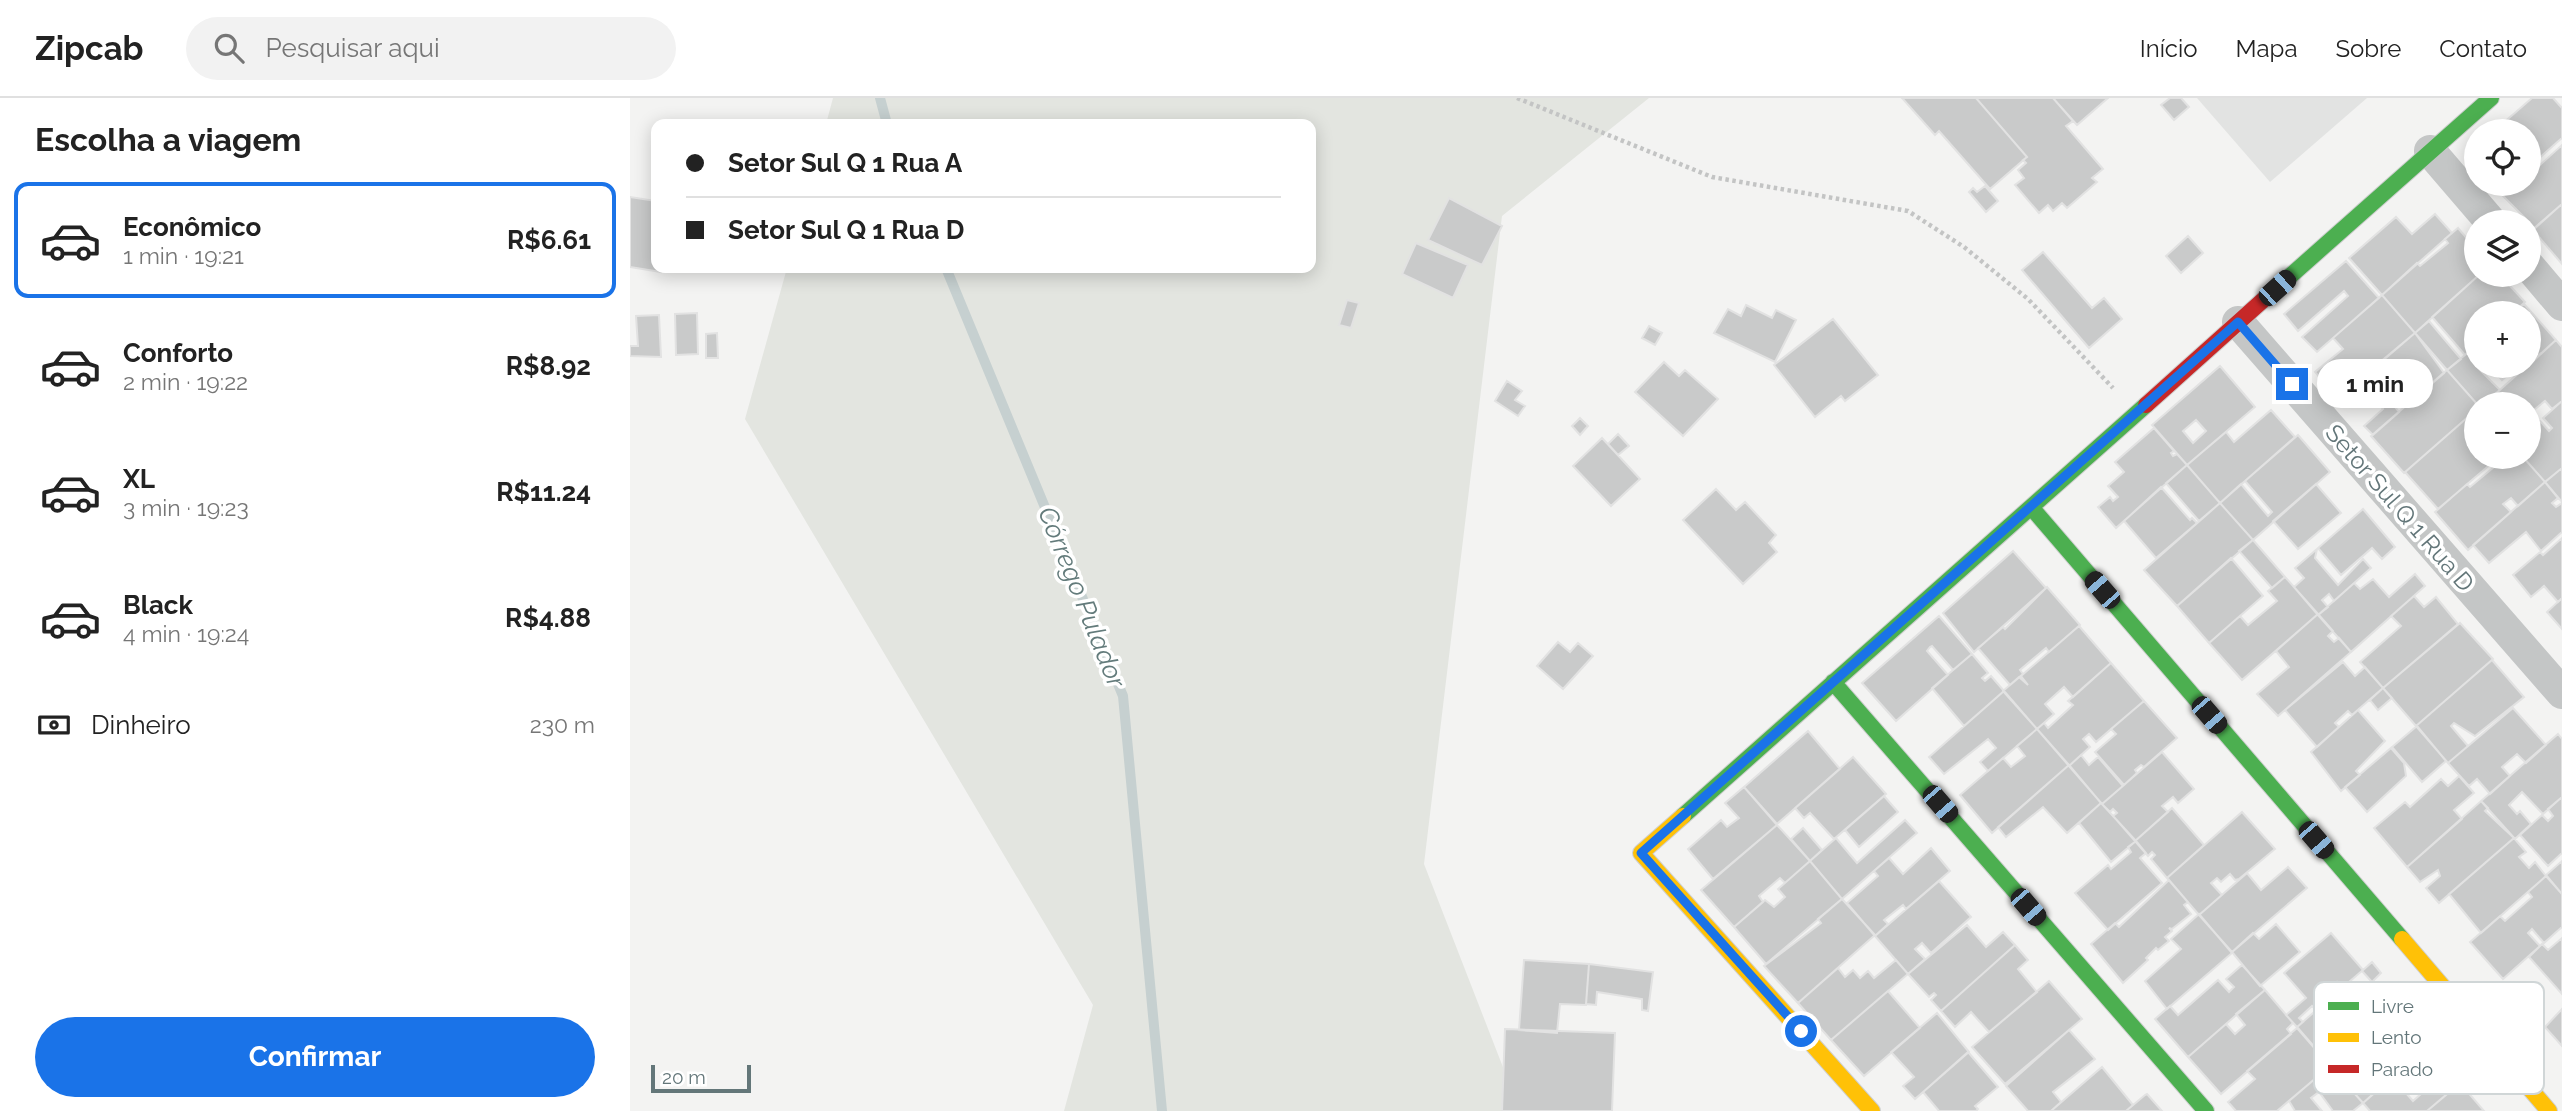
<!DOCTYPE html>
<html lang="pt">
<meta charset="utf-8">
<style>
:root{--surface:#fff;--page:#f2f2f2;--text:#222;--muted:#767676;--line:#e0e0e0;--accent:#1a73e8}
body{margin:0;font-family:Raleway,sans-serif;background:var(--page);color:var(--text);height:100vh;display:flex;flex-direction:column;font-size:26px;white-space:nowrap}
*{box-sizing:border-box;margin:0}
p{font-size:23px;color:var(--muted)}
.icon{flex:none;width:38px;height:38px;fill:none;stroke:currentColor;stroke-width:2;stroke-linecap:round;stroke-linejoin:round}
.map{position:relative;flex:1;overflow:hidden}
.drawer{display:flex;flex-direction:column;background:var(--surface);width:630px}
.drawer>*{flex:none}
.hud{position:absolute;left:21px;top:21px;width:665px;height:154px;border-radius:14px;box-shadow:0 4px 18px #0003;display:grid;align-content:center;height:154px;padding:0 35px;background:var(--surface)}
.tools{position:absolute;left:1834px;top:21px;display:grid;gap:14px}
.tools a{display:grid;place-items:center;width:77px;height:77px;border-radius:50%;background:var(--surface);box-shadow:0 4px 18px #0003;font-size:35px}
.scale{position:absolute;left:21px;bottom:18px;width:100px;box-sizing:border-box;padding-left:7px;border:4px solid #637679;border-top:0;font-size:19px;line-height:24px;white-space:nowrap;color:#637679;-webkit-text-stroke:5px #fff;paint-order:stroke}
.end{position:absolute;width:32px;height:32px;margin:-16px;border:9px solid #1a73e8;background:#fff;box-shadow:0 0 0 4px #fff}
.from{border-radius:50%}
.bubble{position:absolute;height:49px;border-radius:24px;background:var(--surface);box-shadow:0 4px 18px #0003;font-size:23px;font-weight:700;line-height:49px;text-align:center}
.car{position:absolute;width:21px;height:42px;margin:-21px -10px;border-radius:9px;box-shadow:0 0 5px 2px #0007;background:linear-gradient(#222 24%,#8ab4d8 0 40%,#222 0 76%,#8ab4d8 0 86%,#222 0)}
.hud b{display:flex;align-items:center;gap:24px;height:66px;font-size:26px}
.hud b+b{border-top:2px solid var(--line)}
.hud i{width:18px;height:18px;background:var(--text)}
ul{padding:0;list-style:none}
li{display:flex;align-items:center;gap:21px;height:116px;margin:0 14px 10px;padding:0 21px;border:4px solid transparent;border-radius:14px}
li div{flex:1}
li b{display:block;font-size:26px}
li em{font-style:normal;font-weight:700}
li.on{border-color:var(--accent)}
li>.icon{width:63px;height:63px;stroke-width:1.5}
h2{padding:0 35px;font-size:32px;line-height:84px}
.pay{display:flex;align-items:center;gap:18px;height:77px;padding:0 35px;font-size:26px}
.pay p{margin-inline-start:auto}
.action{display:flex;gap:14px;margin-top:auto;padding:14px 35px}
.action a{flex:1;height:80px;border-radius:42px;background:var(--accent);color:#fff;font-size:28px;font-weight:700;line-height:80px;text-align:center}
header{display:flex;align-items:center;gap:42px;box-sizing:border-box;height:98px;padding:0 35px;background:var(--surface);border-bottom:2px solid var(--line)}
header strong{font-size:33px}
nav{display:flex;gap:38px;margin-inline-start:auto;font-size:24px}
.search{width:490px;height:63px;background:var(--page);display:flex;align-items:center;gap:18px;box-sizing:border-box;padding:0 24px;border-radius:38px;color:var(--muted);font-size:26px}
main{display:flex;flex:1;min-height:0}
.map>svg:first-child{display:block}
.built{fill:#e2e3e2}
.green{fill:#e3e5e0}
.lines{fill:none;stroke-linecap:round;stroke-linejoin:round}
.stream{stroke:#c6d0d0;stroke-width:10}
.building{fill:#c9caca;stroke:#e2e2e2;stroke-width:2;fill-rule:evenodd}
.fast-casing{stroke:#cecfcf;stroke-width:18}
.slow-casing{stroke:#cecfcf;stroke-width:18}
.jam-casing{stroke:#cecfcf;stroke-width:18}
.path{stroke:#c3c4c4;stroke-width:4.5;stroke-dasharray:3.5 3.5;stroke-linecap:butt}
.street{stroke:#c4c6c6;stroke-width:32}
.fast{stroke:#4caf50;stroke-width:16}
.slow{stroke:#ffc107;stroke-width:16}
.jam{stroke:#c62828;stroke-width:16}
.route{stroke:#1a73e8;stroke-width:9}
.labels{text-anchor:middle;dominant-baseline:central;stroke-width:7;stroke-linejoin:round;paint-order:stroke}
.street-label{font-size:24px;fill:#637679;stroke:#fff}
.water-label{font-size:26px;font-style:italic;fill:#637b7b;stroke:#fff}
.key{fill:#fff;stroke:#d0d6d7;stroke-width:2}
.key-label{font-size:19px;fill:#637679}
</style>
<header>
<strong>Zipcab</strong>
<div class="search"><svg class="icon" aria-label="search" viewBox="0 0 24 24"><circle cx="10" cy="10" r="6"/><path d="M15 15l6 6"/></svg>Pesquisar aqui</div>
<nav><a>Início</a><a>Mapa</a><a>Sobre</a><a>Contato</a></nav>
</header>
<main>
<section class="drawer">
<h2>Escolha a viagem</h2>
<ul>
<li class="on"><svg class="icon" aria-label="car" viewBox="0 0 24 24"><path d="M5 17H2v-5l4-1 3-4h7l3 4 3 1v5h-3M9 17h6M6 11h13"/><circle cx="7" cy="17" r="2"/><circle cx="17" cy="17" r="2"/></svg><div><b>Econômico</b><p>1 min · 19:21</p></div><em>R$6.61</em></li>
<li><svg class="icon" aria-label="car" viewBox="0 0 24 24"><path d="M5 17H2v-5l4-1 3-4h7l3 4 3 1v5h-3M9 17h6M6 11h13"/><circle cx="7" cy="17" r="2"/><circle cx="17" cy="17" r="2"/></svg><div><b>Conforto</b><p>2 min · 19:22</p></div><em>R$8.92</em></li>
<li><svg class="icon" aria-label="car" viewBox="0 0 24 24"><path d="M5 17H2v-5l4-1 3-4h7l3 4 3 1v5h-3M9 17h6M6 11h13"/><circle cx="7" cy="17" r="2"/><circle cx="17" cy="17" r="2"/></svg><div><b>XL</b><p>3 min · 19:23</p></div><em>R$11.24</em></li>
<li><svg class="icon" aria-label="car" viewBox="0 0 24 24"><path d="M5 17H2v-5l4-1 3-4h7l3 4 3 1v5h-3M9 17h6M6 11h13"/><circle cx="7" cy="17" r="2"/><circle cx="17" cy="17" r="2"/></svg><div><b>Black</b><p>4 min · 19:24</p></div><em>R$4.88</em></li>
</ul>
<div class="pay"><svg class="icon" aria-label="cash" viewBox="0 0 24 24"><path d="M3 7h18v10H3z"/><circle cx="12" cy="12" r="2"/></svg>Dinheiro<p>230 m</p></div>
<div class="action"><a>Confirmar</a></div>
</section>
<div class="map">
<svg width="1932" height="1013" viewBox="0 0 1932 1013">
<rect width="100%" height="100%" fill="#f3f3f2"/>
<!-- built -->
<path class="built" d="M1567,0h170l-97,84z"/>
<!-- green -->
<path class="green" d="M203,0h816l-147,118 -78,648 96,247h-456l29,-106 -348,-586 42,-151h524v-144h-485z"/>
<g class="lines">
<!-- stream -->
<path class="stream" d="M250,0l7,26
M316,170l177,428 39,415"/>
</g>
<!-- building -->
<path class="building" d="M1272,0h74l51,59 -37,32 -51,-58 -4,4z
M1346,0h77l20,23 -7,5 37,43 -11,9 5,4 -30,26 -5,-5 -9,8 -5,-6 -9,8 -24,-28 9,-7 -6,-8 8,-7 -3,-3 4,-3z
M1423,0h55l-31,27z
M1540,0h11l8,9 -15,13 -13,-15z
M1902,0h21l9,10v30l-33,29v-36h-35z
M1932,47v59l-30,26 -3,-8 -29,-29 9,-9h20v-9z
M1355,88l13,15 -12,11 -17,-20 4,-4 4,4z
M0,99l26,4v67h5v4l-31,-5z
M819,100l53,28 -20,39 -54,-25z
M1932,106v60l-29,-34z
M1805,116l17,19 -70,62 -33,-37 47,-41 16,17z
M1828,130l18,21v26h3l-64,58 -33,-38 35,-32 3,3 28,-23 -3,-4z
M1558,138l15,17 -22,20 -15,-17z
M786,145l52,22 -15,33 -51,-24z
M1413,154l49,56 12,-10 18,21 -33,29 -67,-78z
M1716,163l33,37 -62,54 -15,-15 46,-41 -4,-5 -46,40 -14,-17z
M1849,177h21l25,27 -12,11h-37v32l-11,10 -33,-38z
M1752,197l33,38 -77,66 -23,-27 28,-23 -10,-11z
M717,202l12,3 -8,25 -12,-3z
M1894,206l32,36 -27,25v-52h-16z
M1116,207l26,13 4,-8 20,10 -21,42 -61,-29 14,-24 13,7z
M67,215l1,41 -22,1 -1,-41z
M29,217l2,42 -31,-1v-10h8l-2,-30z
M1203,221l45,56 -33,26 -4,-5 -26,21 -41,-52z
M1799,223l32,38 -14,11 -32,-37z
M1019,228l13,7 -7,12 -13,-7z
M87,235l1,25h-12v-24z
M1785,235l29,40 -37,32 -8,-9 -7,7 7,9 -26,23 -9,-9 19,-17 -17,-20 19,-15 -6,-11z
M1926,242l6,7v54l-10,8 -7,-8 -16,13v-10h-45z
M1842,251l4,4v13l24,24 -16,14h-7l-30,-34z
M1034,264l15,14 6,-6 33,29 -35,37 -48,-44z
M1590,268l35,41 -68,58 -35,-40zM1566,322l10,11 -13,12 -10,-12z
M1860,268h29l-17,14z
M1817,272l30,34 -1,6 -72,63 -33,-37z
M877,283l15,10 -7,9 10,6 -7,10 -23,-15z
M1932,303v67l-17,14 -22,-25h6v-27l11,-9 9,10 3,-3 -9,-10z
M1641,312l24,27 -75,66 -33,-38 39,-33 8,10z
M1846,312v47h23l-61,52 -33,-37z
M950,320l8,8 -8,9 -8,-9z
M1524,330l20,23 -3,2 2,3 4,-2 10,11 -71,63 -18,-21 12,-10 3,4 5,-4 -10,-11 16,-14 -9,-10z
M988,336l11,12 -11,9 -10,-11z
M1668,337l32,37 -77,68 -33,-37 21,-19 27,32 4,-4 -27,-31z
M972,340l38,41 -29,27 -38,-40z
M1876,359h17l22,25 -27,24 -7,-8 -8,6 8,8 -43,38 -33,-38 32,-28 3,3z
M1557,367l33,38 -21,18 -33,-38z
M1932,370v34l-17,-20z
M1915,384l13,16 -6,5 4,4 6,-4v29l-21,19 -15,-19 -37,31 -16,-18z
M1686,386l25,29 -43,36 -25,-28z
M1531,389l29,33 2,-2 5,5 -41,35 -32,-37z
M1086,391l20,21 9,-8 31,33 -7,8 8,9 -34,32 -60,-64z
M1590,405l33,37 -76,66 -33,-36z
M1733,411l32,38 -13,12 -10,-11 -31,27 -23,-27z
M1932,440v60l-4,4 -14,-16 -13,11 -18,-22 27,-23 3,3z
M1623,442l32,37 -13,11 -33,-37z
M1687,451l-2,9 23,27 25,-26 8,9 -37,33 -5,-7 -7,6 6,7 -10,8 -24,-28 10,-9 -9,-10z
M1383,453l33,37 -72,64 -31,-39z
M1601,460l32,38 -54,47 -32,-37z
M1785,476l10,12 -74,66 -33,-37 36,-32 6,6 13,-10 16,18z
M1655,479l33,37 -76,66 -33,-37 31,-27 8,9 29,-24 -9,-10z
M1417,489l33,38 -31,27 -3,-4 -26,22 3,4 -13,11 -32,-37 25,-21 2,2z
M1784,498l10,11 12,-10 22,27 -75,64 -23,-26 41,-36 -10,-10z
M1932,500v31l-15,-17z
M1688,516l15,17 -5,5 6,6 5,-4 12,14 -73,64 -21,-22 32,-27 -13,-16z
M1309,518l33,38 -19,16 -21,-24 -2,1 -3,4 21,24 -52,46 -34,-38z
M1830,525l33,36 -77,67 -33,-38z
M1449,528l32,37 -38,34 -9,-10 -19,17 9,10 -17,15 -34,-38 16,-14 9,8 -7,-9z
M928,544l12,10 8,-9 15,13 -30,33 -26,-23z
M1342,556l16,19 -6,5 3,3 6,-5 13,15 -40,35 -32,-38z
M1862,562l32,37 -49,39 -21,-13 -3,3 17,20 -20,17 -32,-37z
M1713,564l12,14 10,-9 18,21 -31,27 -4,-4 -13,12 4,4 -22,20 -32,-37z
M1481,565l33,38 -48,41 -7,-8 -6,5 7,8 -21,19 -32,-37 7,-6 4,5 25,-23 -5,-4z
M1753,590l9,10 -14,12 -8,-10z
M1374,593l33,38 -49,42 -8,-9 16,-14 -8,-9 -44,35 -15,-17z
M1514,603l33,37 -33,29 -3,-2 -6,5 2,3 -13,12 -29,-33 21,-18 -5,-5z
M1883,610l33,37 -20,18 -9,-9 -15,13 8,9 -20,18 -13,-15 -8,7 -21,-23z
M1728,612l27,31 -29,30 4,4 -19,16 -30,-39z
M1787,628l29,35 -24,21 -30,-35z
M1407,631l32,36 -77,68 -32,-38 43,-37 8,9 14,-11 -8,-10z
M1178,633l32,38 -63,55 -33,-37z
M1928,636l4,5v58l-19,17 -21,-22 -13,13 8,9 3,-3 11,13 -16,15 -34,-38z
M1761,650l13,15 2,13 -39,36 -22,-25z
M1532,654l32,37 -16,14 -5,-6 -11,9 6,6 -33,29 -22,-25 4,-3 -4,-4 -3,3 -8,-8z
M1451,657l8,10 9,-8 25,29 -21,18 -33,-38z
M1223,659l33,37 -52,45 -24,-26 -6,5 -9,-10z
M1439,667l32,38 -34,30 -24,-26 -37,30 -8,-10z
M1829,678l15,17 -20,17 8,9 -55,48 -33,-39 31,-26 5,5 31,-28 7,7z
M1114,689l33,38 -64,54 -25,-30 33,-29 6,7 12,-9 -14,-15z
M1254,698l14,16 -39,35 -14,-17z
M1932,699v56l-14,13 -28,-31 22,-20 6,6 5,-5 -5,-7z
M1851,703l7,7 -3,3 29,27 -75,65 -13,-15 14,-12 -2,-6 -18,12 -13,-15z
M1471,705l35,38 -25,21 -32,-39z
M1542,710l32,37 -37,33 -16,-19 4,-4 -3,-3 -4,4 -13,-15z
M1612,714l33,37 -36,30 -4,1 -5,-6 -9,8 -4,-4 -6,5 11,12 -23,20 -32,-37z
M1275,722l12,13 -75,66 -32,-38 26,-23 21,25z
M1147,727l33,36 -25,22 -5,-5 -21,18 4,6 -29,25 -33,-37z
M1173,730l19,22 -12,11 -19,-22z
M1884,740l12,14 -7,5 10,11 6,-6 11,14 -65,57 -32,-39z
M1506,743l10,12 -6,5 22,25 -54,47 -33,-37 33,-28 3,4 20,-17 -3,-5z
M1301,750l19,23 -44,38 -3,-4 -19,15 4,4 -13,12 -28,-33 31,-27 -4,-5 15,-13 14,16z
M1180,763l32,38 -76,65 -32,-37 31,-27 9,7 11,-10 -7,-8z
M1932,763v33l-16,-19z
M1658,769l19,21 -75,64 -33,-37 48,-42 14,17z
M1916,778l16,18v33l-18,16 -12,-14 -4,4 12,13 -37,33 -33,-37 30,-26 5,5 27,-24 -4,-5z
M1539,782l19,22 -4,3 7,9 -19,15 -3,-1 3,3 -7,6 4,4 -11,9 -2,-2 -10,10 2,2 -25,23 -32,-39 24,-21 4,4z
M1309,783l32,36 -40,36 -9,-10 -7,6 10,10 -17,15 -33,-38z
M1212,801l33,36 -77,68 -34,-37 57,-43 -3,-4z
M1569,816l33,39 -65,56 -22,-28 36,-32 -10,-10z
M1646,826l24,28 -40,34 -28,-34 21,-19 6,6z
M1337,827l19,22 17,-15 12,13 -74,66 -10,-11 5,-5 -2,-2 -5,4 -21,-23z
M1701,835l32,37 -21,18 -5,-6 -10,9 4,6 -15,13 -4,-4 -13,12 4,4 -6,5 -11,-12 20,-17 -22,-25z
M1932,840v56l-33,-37 13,-13 6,6z
M1385,847l13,15 -10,9 19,23 -48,40 -18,-20 -16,15 -14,-16z
M894,862l65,4 -3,41 -26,-1 -3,29 -38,-3z
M1266,862l12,14 -77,66 -33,-37 40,-35 7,9 8,-7 7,8 8,-7 6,7z
M1742,864l9,11 -9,9 -10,-11z
M959,866l64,8 -5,39 -6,-1v-11l-45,-7 -1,13 -10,-1z
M1612,867l23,25 -77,67 -33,-38 15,-13 8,9 40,-35 11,12 5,-5 -8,-8z
M1419,883l33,38 -77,65 -33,-37z
M1635,892l28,33 -6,6 4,5 -70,60 -33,-37 38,-33 9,10 10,-9 -9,-11z
M1258,893l32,37 -56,48 -33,-36z
M1707,894l22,25 24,-22 12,14 -65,56 -33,-38z
M1932,911v37l-17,-19z
M1307,915l32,39 -54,47 -12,-13 11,-9 -23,-25z
M1792,923l15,17 -41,36 -5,-4 -2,2 5,4 -31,27 -33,-37 31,-28 14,16 31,-28 4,5z
M1667,930l33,38 -53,45h-41l-8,-9 27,-23 -8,-8z
M875,931l110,4 -3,78h-110z
M1439,932l26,29 -42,33 8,10 -10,9h-23l-22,-25z
M1338,954l30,35 -23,19 3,3 -2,2h-37l-16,-19z
M1828,963l12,14 -43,36h-57l-7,-8 29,-26 21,24z
M1700,968l33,37 -10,8h-20l-14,-19 -8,6 11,13h-27l-6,-10z
M1472,969l31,38 -7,6h-75z
M1830,985l24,28h-57z
M1517,996l15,17h-36l19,-16z"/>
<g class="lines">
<defs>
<path id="fast" d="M1641,195l220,-195
M1401,409l371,432
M1203,584l373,429
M1053,718l463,-411"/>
<path id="slow" d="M1053,718l-42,37 231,258
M1772,841l147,172"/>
<path id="jam" d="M1516,307l125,-112"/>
</defs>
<!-- fast casing -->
<use href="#fast" class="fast-casing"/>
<!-- slow casing -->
<use href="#slow" class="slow-casing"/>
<!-- jam casing -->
<use href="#jam" class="jam-casing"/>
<!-- path -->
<path class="path" d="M887,0l195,79 196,34 56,36 64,52 85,89"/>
<!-- street -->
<path class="street" d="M1800,53l61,71
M1899,168l33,39
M1608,224l324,371"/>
<!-- fast -->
<use href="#fast" class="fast"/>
<!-- slow -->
<use href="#slow" class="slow"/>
<!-- jam -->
<use href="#jam" class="jam"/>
</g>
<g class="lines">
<!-- route -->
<path class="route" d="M1171,933l-160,-178 597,-531 54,62"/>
</g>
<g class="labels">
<!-- street labels -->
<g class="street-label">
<text transform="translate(1770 410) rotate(49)">Setor Sul Q 1 Rua D</text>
</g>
<!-- water labels -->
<g class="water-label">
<text transform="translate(452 499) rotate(68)">Córrego Pulador</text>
</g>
</g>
<!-- legend -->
<rect x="1684" y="884" width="230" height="112" rx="10" class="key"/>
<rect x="1698" y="904" width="31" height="8" fill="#4caf50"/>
<rect x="1698" y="935" width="31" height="9" fill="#ffc107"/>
<rect x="1698" y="967" width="31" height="8" fill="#c62828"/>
<g class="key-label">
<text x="1741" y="915">Livre</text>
<text x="1741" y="946">Lento</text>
<text x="1741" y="978">Parado</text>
</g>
</svg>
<div class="tools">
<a><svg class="icon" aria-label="locate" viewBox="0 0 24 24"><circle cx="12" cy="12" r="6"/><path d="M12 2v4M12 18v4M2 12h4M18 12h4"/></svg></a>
<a><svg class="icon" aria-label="layers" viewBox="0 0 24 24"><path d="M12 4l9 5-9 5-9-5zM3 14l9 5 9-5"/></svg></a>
<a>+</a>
<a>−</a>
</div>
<div class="scale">20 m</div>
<i class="end from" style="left:1171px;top:933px"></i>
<i class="end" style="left:1662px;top:286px"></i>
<div class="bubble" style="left:1687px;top:261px;width:116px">1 min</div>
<i class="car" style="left:1647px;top:190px;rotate:48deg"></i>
<i class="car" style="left:1472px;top:492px;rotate:319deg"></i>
<i class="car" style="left:1579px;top:617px;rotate:139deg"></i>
<i class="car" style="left:1310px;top:706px;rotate:139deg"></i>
<i class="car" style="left:1686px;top:742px;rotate:139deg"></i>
<i class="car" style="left:1398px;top:809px;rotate:139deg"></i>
<div class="hud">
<b><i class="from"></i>Setor Sul Q 1 Rua A</b>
<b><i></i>Setor Sul Q 1 Rua D</b>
</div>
</div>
</main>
